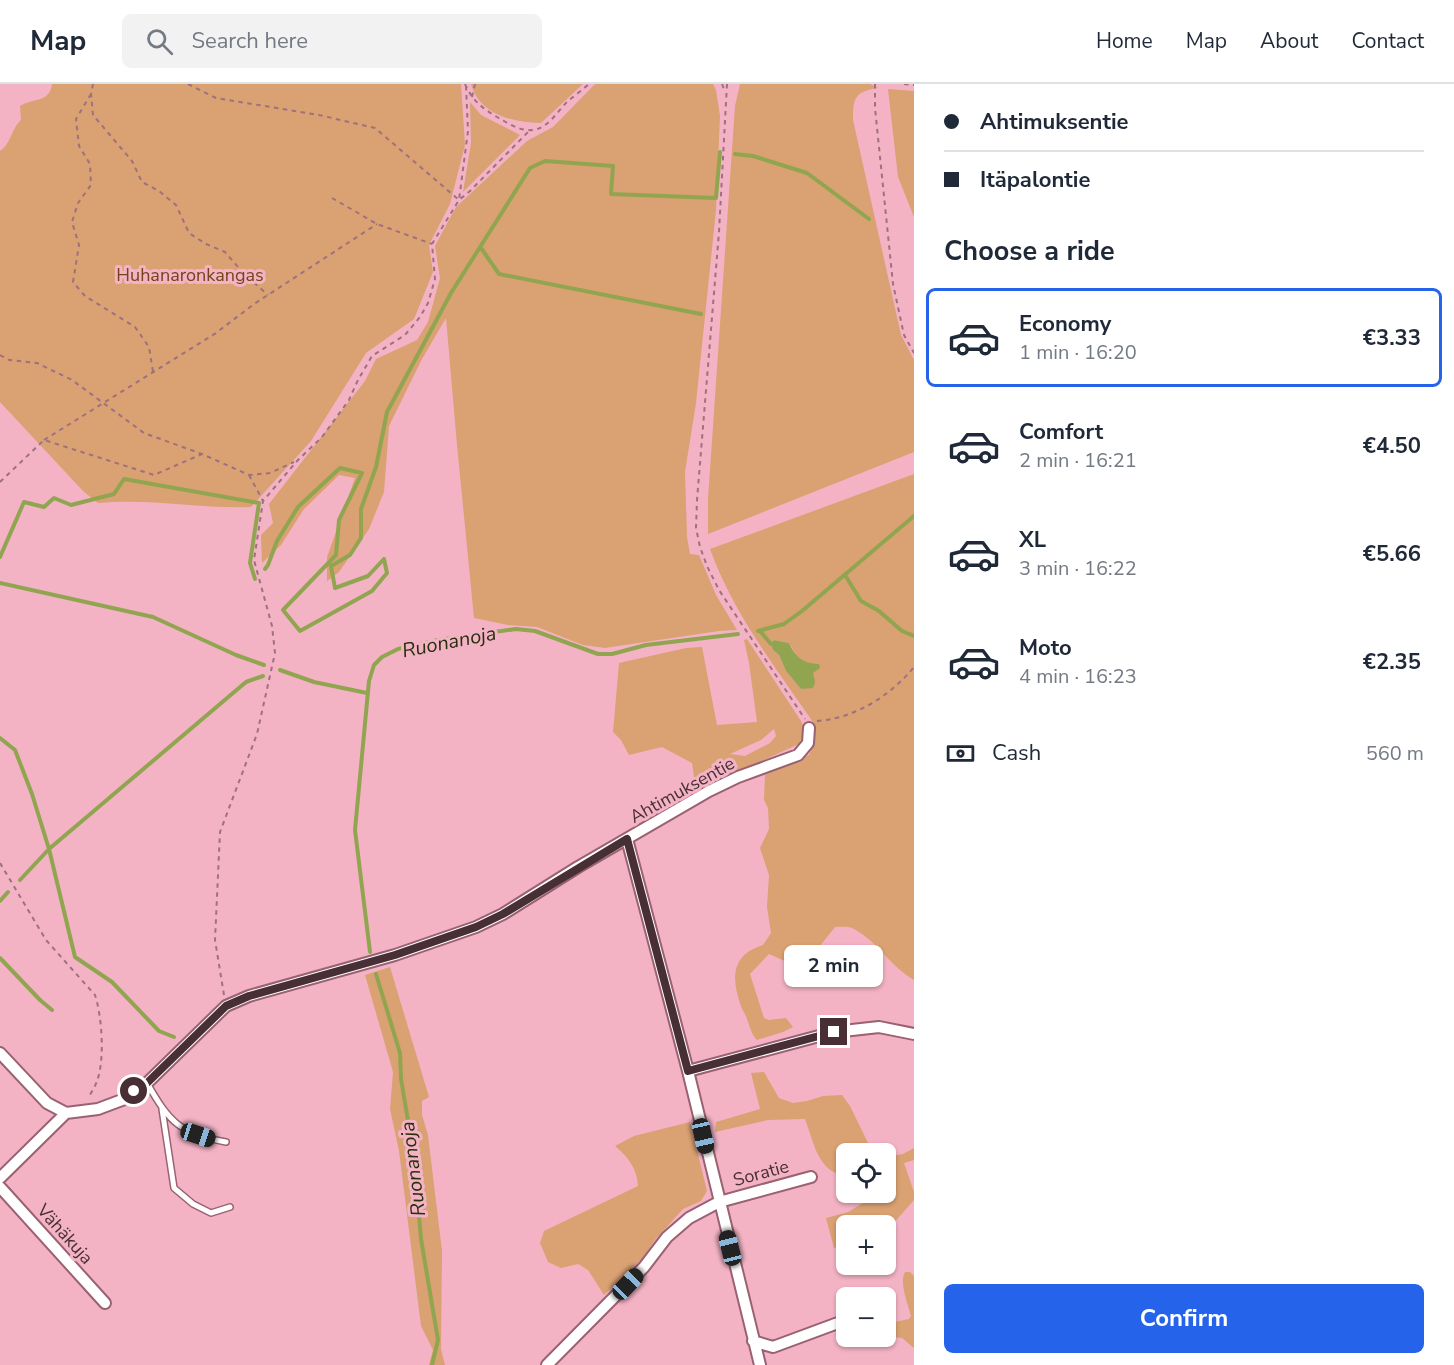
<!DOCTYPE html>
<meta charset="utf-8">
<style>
:root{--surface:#fff;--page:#f2f2f3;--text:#1f2937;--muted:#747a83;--line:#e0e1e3;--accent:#2563eb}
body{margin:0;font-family:"Nunito Sans",sans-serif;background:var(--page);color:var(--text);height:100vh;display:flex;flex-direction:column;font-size:22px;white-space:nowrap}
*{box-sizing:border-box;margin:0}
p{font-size:20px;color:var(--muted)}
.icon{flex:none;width:33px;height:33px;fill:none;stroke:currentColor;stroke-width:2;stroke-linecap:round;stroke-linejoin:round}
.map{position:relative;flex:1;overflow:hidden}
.drawer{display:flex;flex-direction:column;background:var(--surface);width:540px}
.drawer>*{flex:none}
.guide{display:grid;align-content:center;height:132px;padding:0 30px;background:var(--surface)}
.buttons{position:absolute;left:836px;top:1059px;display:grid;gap:12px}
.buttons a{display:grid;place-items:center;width:60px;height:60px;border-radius:9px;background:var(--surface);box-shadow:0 2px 4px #0004;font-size:30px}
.end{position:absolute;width:27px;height:27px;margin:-14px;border:8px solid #482f36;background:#fff;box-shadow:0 0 0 3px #fff}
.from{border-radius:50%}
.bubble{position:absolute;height:42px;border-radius:9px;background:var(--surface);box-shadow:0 2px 4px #0004;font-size:20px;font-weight:700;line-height:42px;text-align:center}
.car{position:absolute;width:18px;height:36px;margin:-18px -9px;border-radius:8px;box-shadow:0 0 4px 2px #0007;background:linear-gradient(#222 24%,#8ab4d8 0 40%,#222 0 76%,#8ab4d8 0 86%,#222 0)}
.guide b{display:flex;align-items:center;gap:21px;height:57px;font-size:22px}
.guide b+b{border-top:2px solid var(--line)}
.guide i{width:15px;height:15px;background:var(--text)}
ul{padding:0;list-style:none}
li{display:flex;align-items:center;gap:18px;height:99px;margin:0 12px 9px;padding:0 18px;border:3px solid transparent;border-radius:9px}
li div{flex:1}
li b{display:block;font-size:22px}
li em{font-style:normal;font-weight:700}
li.active{border-color:var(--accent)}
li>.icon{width:54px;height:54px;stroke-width:1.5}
h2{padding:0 30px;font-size:27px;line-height:72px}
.pay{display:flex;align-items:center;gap:15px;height:66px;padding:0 30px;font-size:22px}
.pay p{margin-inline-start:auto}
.cta{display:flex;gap:12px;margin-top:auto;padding:12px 30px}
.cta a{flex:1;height:69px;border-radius:9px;background:var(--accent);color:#fff;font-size:24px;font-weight:700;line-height:69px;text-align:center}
header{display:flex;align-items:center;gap:36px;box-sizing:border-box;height:84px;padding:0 30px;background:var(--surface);border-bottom:2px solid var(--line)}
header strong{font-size:28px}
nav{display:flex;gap:33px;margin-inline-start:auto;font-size:21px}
.search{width:420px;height:54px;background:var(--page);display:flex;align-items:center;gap:15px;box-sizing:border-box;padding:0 21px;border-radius:9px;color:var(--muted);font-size:22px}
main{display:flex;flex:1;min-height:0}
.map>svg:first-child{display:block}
.green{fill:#daa172;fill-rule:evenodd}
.water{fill:#91a550}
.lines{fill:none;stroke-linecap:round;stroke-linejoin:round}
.stream{stroke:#91a550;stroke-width:4}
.service-casing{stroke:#996172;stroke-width:8}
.minor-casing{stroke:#996172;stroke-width:14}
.path{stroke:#9e717e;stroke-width:2;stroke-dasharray:4.5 4.5;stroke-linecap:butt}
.service{stroke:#fff;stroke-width:5}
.minor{stroke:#fff;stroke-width:10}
.route{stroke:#482f36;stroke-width:8}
.labels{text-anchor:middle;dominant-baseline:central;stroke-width:6;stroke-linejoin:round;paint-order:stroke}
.park-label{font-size:18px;fill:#724417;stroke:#f3b3c5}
.street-label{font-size:18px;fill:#482f36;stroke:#f3b3c5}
.water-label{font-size:20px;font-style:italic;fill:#28300b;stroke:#f3b3c5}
</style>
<header>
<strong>Map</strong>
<div class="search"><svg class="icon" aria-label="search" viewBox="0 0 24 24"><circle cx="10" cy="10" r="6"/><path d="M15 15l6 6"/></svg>Search here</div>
<nav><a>Home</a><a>Map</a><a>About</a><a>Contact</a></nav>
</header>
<main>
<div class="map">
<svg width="914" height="1281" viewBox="0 0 914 1281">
<rect width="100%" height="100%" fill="#f3b3c5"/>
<!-- green -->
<path class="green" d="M52,0h409l4,61 -15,59 -21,41 4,27 -19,47 -48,34 -55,88 -60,66c-51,2 -101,-9 -153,-4l-15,-12 -83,-89v-251c11,-7 11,-22 21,-31l-1,-14c12,-8 30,-3 32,-22z
M471,0h112l-42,39c-28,0 -62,-9 -70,-39z
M595,0h118l3,6 4,26 -4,94 -20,193 -11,69 2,65 3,17 9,1 17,40 21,35 -18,1 -114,17 -22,-3 -46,-18 -29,-2 -34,-7 -17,-173 -11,-127 -24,41 -33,67 -5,66 -15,37 -30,43 -12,9v-24l28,-79 -16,-3 -35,34 -23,36 -19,18 -1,-28 12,-12 -4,-19 96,-123 11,-22 41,-19 11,-18 12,-44 -5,-32 21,-39 71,-66 26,-14z
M740,0h130l8,4c-23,4 -25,9 -25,32l48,215 13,25v92l-206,82v-35l27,-393z
M888,5l26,2v126l-16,-40z
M470,18l11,13 39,20 -57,57 8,-49z
M914,390v506c-22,-12 -37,-39 -60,-51 -4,-3 -13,-2 -19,-2l-23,29 -16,10 -27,-12 -19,20 14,44 5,2 17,-2 7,9 -10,5 -26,8c-6,-6 -7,-14 -10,-21 -1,-5 -5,-8 -6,-13 -10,-28 -10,-51 22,-61l8,-12 -4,-26 2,-32 -9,-27 9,-19 -1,-21 -4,-8 1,-25 44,-20 5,-12 1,-18c-38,-55 -82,-112 -105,-176zM774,556l15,3 9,15 10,5 -7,26 -15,-18 -7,-16 -6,-5 -2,-6z
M747,555l54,82 4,9 -4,13 -81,37 -25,4 -3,-21 -30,-16 -33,8 -8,-15 -8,-8 6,-69 67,-15 16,-1 15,78 40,-3 -8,-59 -5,-23zM774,645l2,7 -6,7 -25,13 -15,-2 31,-14z
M390,883l39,130 -7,4v14l6,20 14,116 -1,98 4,16h-16l4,-15 -12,-24 -22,-175 -9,-42 3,-37 -28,-97z
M764,988l15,26 14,5 14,-2 16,-5 19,-1 8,11 21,43 8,4 -33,1v22c-29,-4 -32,-34 -41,-57l-37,1 -53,12 1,-10 44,-13 -9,-36z
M690,1038l17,69 -6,10 -18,8 -28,31 -11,17 -40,38 -16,-25 -10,-6 -17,4 -13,-6 -8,-19 4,-12 94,-45c-1,-18 -10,-29 -23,-40l19,-10z
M914,1064v12l-10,3 10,29v8l-29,33v-7h-39v20l-12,2 -8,-30 22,-6 15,-9 1,-10 21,-1v-35l18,-3z
M905,1188h5l4,4v72l-12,-10 -17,-2v-12l24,-5 2,-3c-3,-12 -12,-33 -6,-44z"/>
<!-- water -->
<path class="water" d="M774,556l15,3c7,15 14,20 30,21l1,4 -7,5 2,9 -2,6 -12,1 -15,-18 -7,-16 -6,-5 -2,-6z"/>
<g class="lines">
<!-- stream -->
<path class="stream" d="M735,70l18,2 54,17 62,46
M481,164l18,26 202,40
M0,473l24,-55 20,5 10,-9 17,7 43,-11 10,-15 135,24 -9,60 5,16
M265,485l3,-4 9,-24 21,-34 42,-39 22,5 -23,47 -3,35 -53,55 17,21 72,-40 15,-18 -3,-14 -16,17 -33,12 -4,-22 19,-11 11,-17v-29l15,-42 11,-55 64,-119 79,-125 15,-7 68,5 -2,28 105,4 4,-46
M845,491l16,26 18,10 23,20 12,5
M0,499l153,34 83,38 28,10
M758,547l26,-7 18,-13 112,-95
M760,547l11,13
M280,586l34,12 53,11
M0,654l15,12 17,44 17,55 26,108 37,25 47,49 15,6
M20,796l29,-31 197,-167 17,-6
M0,817l8,-9
M370,868l-15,-122 14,-149 5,-16 8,-8 16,-8 40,-9 78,-11 19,2 63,23h14l34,-9 92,-11
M0,874l40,42 12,10
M376,890l24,79 1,26 13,77 7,83 17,101 -6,25"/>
<defs>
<path id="service" d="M147,999c23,40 32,50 79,59
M162,1025l12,79 19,16 18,9 19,-6"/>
<path id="minor" d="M627,755l61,232 72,294
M0,969l47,50 19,10
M688,987l146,-39 45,-5 35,7
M0,1094l66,-65 32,-4 24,-9 25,-17 79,-77 23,-10 146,-41 81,-28 27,-13 75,-47 131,-76 29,-14 60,-22 10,-12 1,-15
M0,1103l105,116
M753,1257l20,6 73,-27
M547,1281l97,-98 23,-30 22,-19 30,-16 92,-25"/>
</defs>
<!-- service casing -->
<use href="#service" class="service-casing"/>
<!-- minor casing -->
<use href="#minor" class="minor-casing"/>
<!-- path -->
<path class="path" d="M93,0l-2,10 2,21 39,46 10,21 17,9 17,14 13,28 17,11 19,8 19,22 24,21
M188,0l28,14 103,17 56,13 84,72 11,-9 59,-60
M465,0c7,16 17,24 32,33 9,5 19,12 30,13 19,2 28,-16 40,-28 7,-6 15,-12 22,-18
M722,0l3,8
M727,0l-8,148 -22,268 -1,28 4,19 7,19 12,24 86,129
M875,0v24l18,176 11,51 10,18
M904,0l10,1
M91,10l-15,25 3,27 11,18 1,21 -13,18 -6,19 7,23 -6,37 12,14 50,31 14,20 4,25
M472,13l3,-13
M332,114l45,26 55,20
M0,271l9,5 28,3 35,17 72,53 58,21 47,21 21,-2 24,-11
M44,356l172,-107 38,-29 123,-80
M249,391l14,26
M0,398l44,-42 110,35 48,-21
M817,637c39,-3 73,-25 97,-54
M0,779l46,77 49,55c7,21 10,65 2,86 -2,6 -6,12 -9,17
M224,911l-9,-55 5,-108 37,-98 18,-81 -3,-27 -18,-66 9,-59 34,-40 25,-24 27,-37 9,-20 14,-24 33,-21 15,-18 8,-14 7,-24 -3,-35 27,-44 9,-69 -2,-45"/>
<!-- service -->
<use href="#service" class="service"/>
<!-- minor -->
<use href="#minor" class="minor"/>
</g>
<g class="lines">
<!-- route -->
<path class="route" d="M134,1007l13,-8 79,-77 23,-10 146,-41 81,-28 27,-13 124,-75 61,232 146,-39"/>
</g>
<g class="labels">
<!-- park labels -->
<g class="park-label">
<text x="190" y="191">Huhanaronkangas</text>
</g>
<!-- street labels -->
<g class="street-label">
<text transform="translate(682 706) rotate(-29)">Ahtimuksentie</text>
<text transform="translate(761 1089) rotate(-15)">Soratie</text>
<text transform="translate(65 1150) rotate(48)">Vähäkuja</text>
</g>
<!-- water labels -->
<g class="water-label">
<text transform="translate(449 558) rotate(-11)">Ruonanoja</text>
<text transform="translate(413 1085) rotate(-97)">Ruonanoja</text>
</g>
</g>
</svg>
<div class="buttons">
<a><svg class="icon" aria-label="locate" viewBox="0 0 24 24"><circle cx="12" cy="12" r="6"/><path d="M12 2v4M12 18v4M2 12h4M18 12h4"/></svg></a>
<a>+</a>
<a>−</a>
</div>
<i class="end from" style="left:134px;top:1007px"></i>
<i class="end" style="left:834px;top:948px"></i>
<div class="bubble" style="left:784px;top:861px;width:99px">2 min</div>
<i class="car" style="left:198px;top:1051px;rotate:108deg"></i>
<i class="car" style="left:703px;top:1052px;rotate:167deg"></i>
<i class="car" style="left:730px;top:1164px;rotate:346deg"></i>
<i class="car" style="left:628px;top:1200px;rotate:44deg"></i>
</div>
<section class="drawer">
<div class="guide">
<b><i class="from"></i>Ahtimuksentie</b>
<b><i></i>Itäpalontie</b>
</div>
<h2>Choose a ride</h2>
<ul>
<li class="active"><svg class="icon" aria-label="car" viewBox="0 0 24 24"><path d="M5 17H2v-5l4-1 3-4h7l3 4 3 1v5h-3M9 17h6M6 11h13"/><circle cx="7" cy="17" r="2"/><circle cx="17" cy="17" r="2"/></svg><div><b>Economy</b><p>1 min · 16:20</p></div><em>€3.33</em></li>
<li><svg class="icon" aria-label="car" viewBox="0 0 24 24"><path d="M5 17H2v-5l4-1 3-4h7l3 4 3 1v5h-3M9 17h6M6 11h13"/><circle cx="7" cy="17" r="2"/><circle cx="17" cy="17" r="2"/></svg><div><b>Comfort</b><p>2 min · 16:21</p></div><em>€4.50</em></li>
<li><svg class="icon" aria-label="car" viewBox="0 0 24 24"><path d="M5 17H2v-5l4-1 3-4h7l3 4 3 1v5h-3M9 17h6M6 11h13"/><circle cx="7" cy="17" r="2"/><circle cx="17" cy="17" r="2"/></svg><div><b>XL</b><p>3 min · 16:22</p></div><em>€5.66</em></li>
<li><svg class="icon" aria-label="car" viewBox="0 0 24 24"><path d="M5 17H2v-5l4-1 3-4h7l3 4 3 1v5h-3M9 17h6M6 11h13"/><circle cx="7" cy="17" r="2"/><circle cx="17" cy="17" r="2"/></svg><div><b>Moto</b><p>4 min · 16:23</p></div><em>€2.35</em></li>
</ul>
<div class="pay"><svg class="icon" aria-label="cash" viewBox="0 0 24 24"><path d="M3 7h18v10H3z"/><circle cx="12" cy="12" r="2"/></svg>Cash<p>560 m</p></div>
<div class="cta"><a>Confirm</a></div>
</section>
</main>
